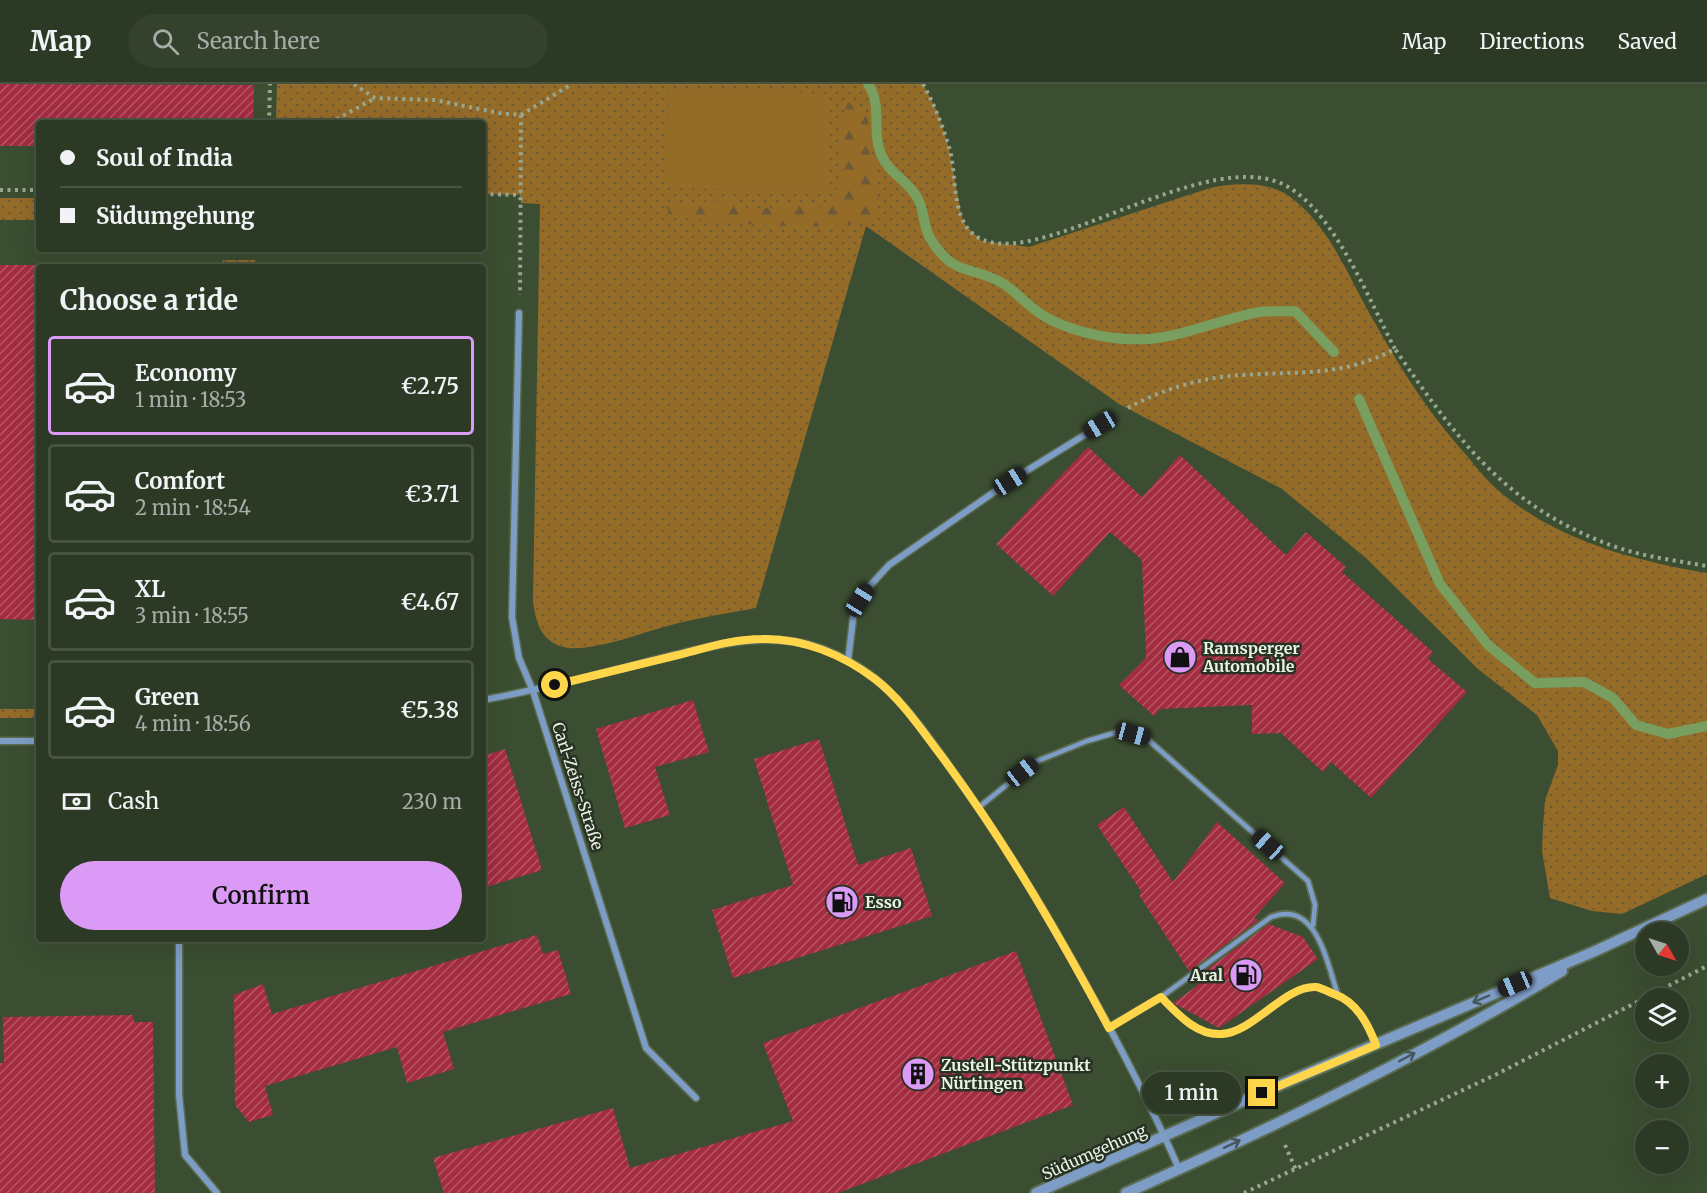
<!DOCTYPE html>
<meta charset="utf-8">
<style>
:root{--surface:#2c3a25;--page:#34412d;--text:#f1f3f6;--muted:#a6ada7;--line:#485442;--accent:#da9af6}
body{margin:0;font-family:Merriweather,serif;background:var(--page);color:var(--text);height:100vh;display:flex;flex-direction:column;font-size:22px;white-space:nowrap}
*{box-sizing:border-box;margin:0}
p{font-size:20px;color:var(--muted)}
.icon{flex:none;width:33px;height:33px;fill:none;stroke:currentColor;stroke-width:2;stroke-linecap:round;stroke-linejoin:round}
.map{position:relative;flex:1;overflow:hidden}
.panel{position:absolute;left:36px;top:180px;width:450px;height:678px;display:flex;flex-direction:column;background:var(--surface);border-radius:6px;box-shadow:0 6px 24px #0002,0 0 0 2px var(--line)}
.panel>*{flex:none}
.guide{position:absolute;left:36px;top:36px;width:450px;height:132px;border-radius:6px;box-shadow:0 6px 24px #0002,0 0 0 2px var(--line);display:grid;align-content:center;height:132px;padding:0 24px;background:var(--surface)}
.needle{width:39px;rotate:129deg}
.fabs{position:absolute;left:1635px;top:838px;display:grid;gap:12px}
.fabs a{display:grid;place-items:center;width:54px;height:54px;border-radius:50%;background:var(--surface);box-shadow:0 6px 24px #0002,0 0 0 2px var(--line);font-size:30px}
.end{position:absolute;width:27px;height:27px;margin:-14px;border:8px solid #ffd54a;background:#111;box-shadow:0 0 0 3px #111}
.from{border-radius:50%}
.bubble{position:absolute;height:42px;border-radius:21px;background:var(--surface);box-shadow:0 6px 24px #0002,0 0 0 2px var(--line);font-size:20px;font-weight:600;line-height:42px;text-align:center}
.car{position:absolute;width:18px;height:36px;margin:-18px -9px;border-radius:8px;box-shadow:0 0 4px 2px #0007;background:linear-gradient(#222 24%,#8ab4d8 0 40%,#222 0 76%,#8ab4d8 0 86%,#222 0)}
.guide b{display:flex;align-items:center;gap:21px;height:57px;font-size:22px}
.guide b+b{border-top:2px solid var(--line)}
.guide i{width:15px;height:15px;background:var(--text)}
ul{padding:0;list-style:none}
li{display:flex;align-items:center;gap:18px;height:99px;margin:0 12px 9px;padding:0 12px;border:3px solid var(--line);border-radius:6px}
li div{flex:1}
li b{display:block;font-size:22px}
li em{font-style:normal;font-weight:600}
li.active{border-color:var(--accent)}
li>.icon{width:54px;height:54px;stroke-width:1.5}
h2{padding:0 24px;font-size:27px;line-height:72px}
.pay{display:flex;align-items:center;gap:15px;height:66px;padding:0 24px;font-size:22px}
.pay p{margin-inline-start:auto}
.cta{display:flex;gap:12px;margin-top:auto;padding:12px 24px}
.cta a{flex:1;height:69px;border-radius:36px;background:var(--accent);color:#111;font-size:24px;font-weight:600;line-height:69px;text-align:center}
header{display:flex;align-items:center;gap:36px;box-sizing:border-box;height:84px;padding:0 30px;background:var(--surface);border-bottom:2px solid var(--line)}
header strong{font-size:28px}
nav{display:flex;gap:33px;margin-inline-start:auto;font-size:21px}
.search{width:420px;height:54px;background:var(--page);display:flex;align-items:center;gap:15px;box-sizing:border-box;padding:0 21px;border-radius:33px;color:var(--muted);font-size:22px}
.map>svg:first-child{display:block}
.grass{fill:url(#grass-dots)}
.forest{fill:url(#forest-firs)}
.garden{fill:#956b28}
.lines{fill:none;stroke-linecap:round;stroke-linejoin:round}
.stream{stroke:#789e60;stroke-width:10}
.building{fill:url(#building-hatch)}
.service-casing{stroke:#5a6c51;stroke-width:8}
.minor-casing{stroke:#5a6c51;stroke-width:9}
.tertiary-casing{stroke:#5a6c51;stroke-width:14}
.path{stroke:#98a790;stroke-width:4;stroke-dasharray:3 4.5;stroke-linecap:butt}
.service{stroke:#7e9dc6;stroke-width:4.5}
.minor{stroke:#7e9dc6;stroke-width:6}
.tertiary{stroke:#7e9dc6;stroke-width:10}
.oneway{stroke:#46575d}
.route{stroke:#ffd54a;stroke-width:8}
.labels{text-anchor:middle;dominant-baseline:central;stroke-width:5;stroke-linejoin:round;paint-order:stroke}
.poi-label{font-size:16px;font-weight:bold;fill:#e8f4e2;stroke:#283124;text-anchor:start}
.street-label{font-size:16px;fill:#e8f4e2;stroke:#283124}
</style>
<header>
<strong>Map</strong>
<div class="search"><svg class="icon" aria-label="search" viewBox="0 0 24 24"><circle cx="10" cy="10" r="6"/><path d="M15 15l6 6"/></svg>Search here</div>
<nav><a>Map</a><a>Directions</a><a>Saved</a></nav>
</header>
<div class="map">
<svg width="1707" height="1109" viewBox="0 0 1707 1109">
<defs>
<pattern id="grass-dots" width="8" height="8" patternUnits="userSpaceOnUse" patternTransform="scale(1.5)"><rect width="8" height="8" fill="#956b28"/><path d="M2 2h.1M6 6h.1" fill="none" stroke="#6e5a36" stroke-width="1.8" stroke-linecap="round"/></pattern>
<pattern id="forest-firs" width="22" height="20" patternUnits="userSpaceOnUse" patternTransform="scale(1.5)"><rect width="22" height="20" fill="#956b28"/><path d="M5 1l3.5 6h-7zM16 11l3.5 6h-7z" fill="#6e5a36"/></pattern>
<pattern id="building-hatch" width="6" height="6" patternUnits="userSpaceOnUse" patternTransform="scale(1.5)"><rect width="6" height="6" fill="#a32c41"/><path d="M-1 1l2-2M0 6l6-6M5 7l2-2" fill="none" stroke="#b45665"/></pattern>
</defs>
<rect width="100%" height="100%" fill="#3b4e31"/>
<!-- grass -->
<path class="grass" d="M277,0h646l15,29 11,35 12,66 5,12 16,15 47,6 181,-59c24,-5 58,-7 79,8 38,28 55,71 77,111 31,56 59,102 102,150 11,14 23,28 37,39 58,46 131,65 202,77v301l-85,40 -30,-3 -42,-13 -8,-47 1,-25 2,-26 13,-35v-14l-21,-36 -59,-46 -112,-111 -84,-69 -163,-85 -253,-178 -110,382c-27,5 -54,9 -81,16 -28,7 -87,30 -112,23 -22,-6 -28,-26 -30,-47l7,-396 -19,-1v-8l-38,-1v-71h-207z
M0,114h39v22h-39z
M223,176h32v7h-36z
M0,625h39v9h-39z"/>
<!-- forest -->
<path class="forest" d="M848,19l10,1 9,10 12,89 -5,16c-60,16 -142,3 -203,-3l-6,-12 64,-4 12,8h38l5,-6 36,5c44,-30 6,-65 28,-104z"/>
<!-- garden -->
<path class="garden" d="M669,4l159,6 1,98 -162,-4z"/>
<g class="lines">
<!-- stream -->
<path class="stream" d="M868,0c15,22 3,47 13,70 7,19 28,27 37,45 7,13 5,28 12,39 25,41 41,26 74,46 16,11 29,28 47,36 29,14 65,21 97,19 36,-3 72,-19 106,-26 13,-3 28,-1 41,-2l39,41
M1359,315l81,185 48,61 47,38 49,-1 29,16 23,27 32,9 39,-8"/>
</g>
<!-- building -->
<path class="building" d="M0,0l254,1 -1,38h-214v23h-39z
M0,181h39v355l-39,-1z
M1088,363l54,50 38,-42 106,100 20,-23 40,35 -4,5 91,80 -5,7 39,33 -96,106 -40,-36 -8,10 -42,-39 -29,1v-29l-92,4 -6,7 -35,-31 27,-27 -4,-98 -32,-28 -57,64 -57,-52z
M693,616l16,52 -54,15 15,48 -45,13 -29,-99z
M819,655l39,126 53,-17 21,68 -199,62 -21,-68 81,-25 -39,-126z
M505,665l37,121 -59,18v-132z
M1124,723l49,75 44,-60 68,61 -31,35 5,2 -70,51 -50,-76 3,-2 -45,-68z
M1269,840l34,13 15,22 -99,69 -46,-25 25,-18 -4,-6z
M537,851l6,19 15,-4 13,44 -128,38 11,37 -47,14 -10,-36 -132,39 8,29 -24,7 -14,-17 -1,-110 29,-11 9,30z
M1016,867l57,154 -235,88h-394l-11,-35 180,-50 17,60 163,-47 -30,-78z
M133,931l1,7h19l2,171h-155v-130h4l-1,-46z"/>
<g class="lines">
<defs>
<path id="service" d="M978,724l57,-46 52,-21 34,-10 24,6 163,144 7,24 -2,20
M1161,913c16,16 35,38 60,37 33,-2 62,-47 94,-47 6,0 13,5 18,6 23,9 34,29 42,51
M1109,943l52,-30 110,-80c46,-18 56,47 67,78"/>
<path id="minor" d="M519,229l-7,304 7,41 14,33 113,357 50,50
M848,577l6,-50 14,-23 21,-23 121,-84 102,-63
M483,616c55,-10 110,-24 164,-38 47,-11 93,-27 142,-21 31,3 65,20 89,40 36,31 63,74 90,112 45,64 84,130 122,199 32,58 63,117 89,177
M0,657h39
M179,855v156l6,60 32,38"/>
<path id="tertiary" d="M1036,1109l225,-100 332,-141 114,-53
M1126,1109c149,-66 297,-138 436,-222"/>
</defs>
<!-- service casing -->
<use href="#service" class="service-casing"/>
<!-- minor casing -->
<use href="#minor" class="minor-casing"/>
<!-- tertiary casing -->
<use href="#tertiary" class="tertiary-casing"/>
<!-- path -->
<path class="path" d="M354,0l21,14 60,2 64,13 22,2 -1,180
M923,0c11,20 19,40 26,63 8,26 2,67 23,86 56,51 241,-100 321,-43 45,31 76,110 102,159
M521,31l51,-31
M269,39l1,-39
M330,39l45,-25
M0,106h39
M483,110l38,1
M276,168v-3
M1128,324c34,-19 75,-31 115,-33 58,-4 99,2 152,-26 60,87 107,154 210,194 32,13 68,17 102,23
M1169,1016l13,-6 17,1
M1285,1061l11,25
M1244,1109l253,-119 210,-108"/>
<!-- service -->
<use href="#service" class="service"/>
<!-- minor -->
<use href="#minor" class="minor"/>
<!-- tertiary -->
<use href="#tertiary" class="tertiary"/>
</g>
<!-- one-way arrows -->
<defs><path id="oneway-shaft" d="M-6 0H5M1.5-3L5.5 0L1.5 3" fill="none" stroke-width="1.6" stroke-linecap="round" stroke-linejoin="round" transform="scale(1.5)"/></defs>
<g class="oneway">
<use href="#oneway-shaft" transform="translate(1481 915) rotate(157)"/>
<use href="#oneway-shaft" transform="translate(1407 973) rotate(-28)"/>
<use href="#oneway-shaft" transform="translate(1232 1060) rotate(-25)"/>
</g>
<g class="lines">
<!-- route -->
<path class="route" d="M555,601c41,-10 82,-20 123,-30 28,-7 55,-16 84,-16 41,-1 81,16 113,40 26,20 46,50 65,75 65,87 118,179 169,274l52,-31c16,16 35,39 61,37 32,-2 63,-49 94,-47 6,1 13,5 18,7 23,8 34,30 42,51l-114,48"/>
</g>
<!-- icons -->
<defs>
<symbol id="shop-disc" viewBox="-11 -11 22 22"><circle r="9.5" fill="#da9af6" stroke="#283124"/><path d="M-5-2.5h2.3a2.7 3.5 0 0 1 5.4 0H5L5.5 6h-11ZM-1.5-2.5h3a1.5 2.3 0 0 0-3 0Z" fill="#111"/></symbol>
<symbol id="fuel-disc" viewBox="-11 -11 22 22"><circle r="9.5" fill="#da9af6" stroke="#283124"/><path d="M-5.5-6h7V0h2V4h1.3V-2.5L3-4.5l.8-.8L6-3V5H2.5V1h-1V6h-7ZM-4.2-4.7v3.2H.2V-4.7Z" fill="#111"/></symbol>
<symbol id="building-disc" viewBox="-11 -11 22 22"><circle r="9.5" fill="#da9af6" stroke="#283124"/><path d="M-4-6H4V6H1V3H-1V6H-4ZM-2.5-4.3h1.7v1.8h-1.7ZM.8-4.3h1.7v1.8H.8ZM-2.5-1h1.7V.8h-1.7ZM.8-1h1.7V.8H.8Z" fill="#111"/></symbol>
</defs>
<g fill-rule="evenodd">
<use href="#shop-disc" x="1161" y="554" width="38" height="38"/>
<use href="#fuel-disc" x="823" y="799" width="38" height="38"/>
<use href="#fuel-disc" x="1227" y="872" width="38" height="38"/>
<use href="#building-disc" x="899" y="971" width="38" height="38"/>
</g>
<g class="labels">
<!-- poi labels -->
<g class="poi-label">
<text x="1203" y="564">Ramsperger<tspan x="1203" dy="18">Automobile</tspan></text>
<text x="865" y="818">Esso</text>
<text x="1223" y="891" text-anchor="end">Aral</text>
<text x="941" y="981">Zustell-Stützpunkt<tspan x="941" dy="18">Nürtingen</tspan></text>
</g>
<!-- street labels -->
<g class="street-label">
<text transform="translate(578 702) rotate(72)">Carl-Zeiss-Straße</text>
<text transform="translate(1094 1068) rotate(-24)">Südumgehung</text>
</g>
</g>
</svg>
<div class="fabs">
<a><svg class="needle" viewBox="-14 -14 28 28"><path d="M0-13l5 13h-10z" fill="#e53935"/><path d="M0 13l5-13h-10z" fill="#a6ada7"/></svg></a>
<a><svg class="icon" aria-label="layers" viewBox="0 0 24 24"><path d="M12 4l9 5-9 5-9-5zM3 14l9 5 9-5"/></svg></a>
<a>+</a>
<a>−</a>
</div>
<i class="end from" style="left:555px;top:601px"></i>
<i class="end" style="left:1262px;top:1009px"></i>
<div class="bubble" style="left:1142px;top:988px;width:99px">1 min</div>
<i class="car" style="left:1100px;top:341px;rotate:239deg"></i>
<i class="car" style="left:1010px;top:397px;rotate:58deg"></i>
<i class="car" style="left:860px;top:516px;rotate:32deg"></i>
<i class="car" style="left:1133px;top:650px;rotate:105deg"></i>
<i class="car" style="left:1022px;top:688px;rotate:52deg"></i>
<i class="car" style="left:1268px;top:761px;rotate:312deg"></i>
<i class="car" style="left:1515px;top:900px;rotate:247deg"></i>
<div class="guide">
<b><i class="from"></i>Soul of India</b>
<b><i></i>Südumgehung</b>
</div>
<section class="panel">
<h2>Choose a ride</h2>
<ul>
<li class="active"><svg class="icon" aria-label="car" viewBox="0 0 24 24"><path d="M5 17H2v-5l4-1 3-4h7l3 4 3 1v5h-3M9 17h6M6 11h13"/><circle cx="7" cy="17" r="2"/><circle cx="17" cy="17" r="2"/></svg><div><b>Economy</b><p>1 min · 18:53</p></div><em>€2.75</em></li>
<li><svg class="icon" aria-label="car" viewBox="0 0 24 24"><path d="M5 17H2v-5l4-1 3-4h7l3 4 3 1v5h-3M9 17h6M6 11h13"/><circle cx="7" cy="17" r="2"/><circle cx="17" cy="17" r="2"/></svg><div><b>Comfort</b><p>2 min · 18:54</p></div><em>€3.71</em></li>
<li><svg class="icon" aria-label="car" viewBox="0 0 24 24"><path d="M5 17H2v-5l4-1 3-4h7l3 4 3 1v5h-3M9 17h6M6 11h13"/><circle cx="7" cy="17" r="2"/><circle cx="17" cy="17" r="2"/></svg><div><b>XL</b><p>3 min · 18:55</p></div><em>€4.67</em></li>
<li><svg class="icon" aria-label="car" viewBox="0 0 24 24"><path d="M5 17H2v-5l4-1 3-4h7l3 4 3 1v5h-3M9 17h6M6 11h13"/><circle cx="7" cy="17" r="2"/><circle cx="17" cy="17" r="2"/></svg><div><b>Green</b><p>4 min · 18:56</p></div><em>€5.38</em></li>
</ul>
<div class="pay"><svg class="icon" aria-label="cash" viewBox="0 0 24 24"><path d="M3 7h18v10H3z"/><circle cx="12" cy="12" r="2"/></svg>Cash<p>230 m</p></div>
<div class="cta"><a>Confirm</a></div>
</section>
</div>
